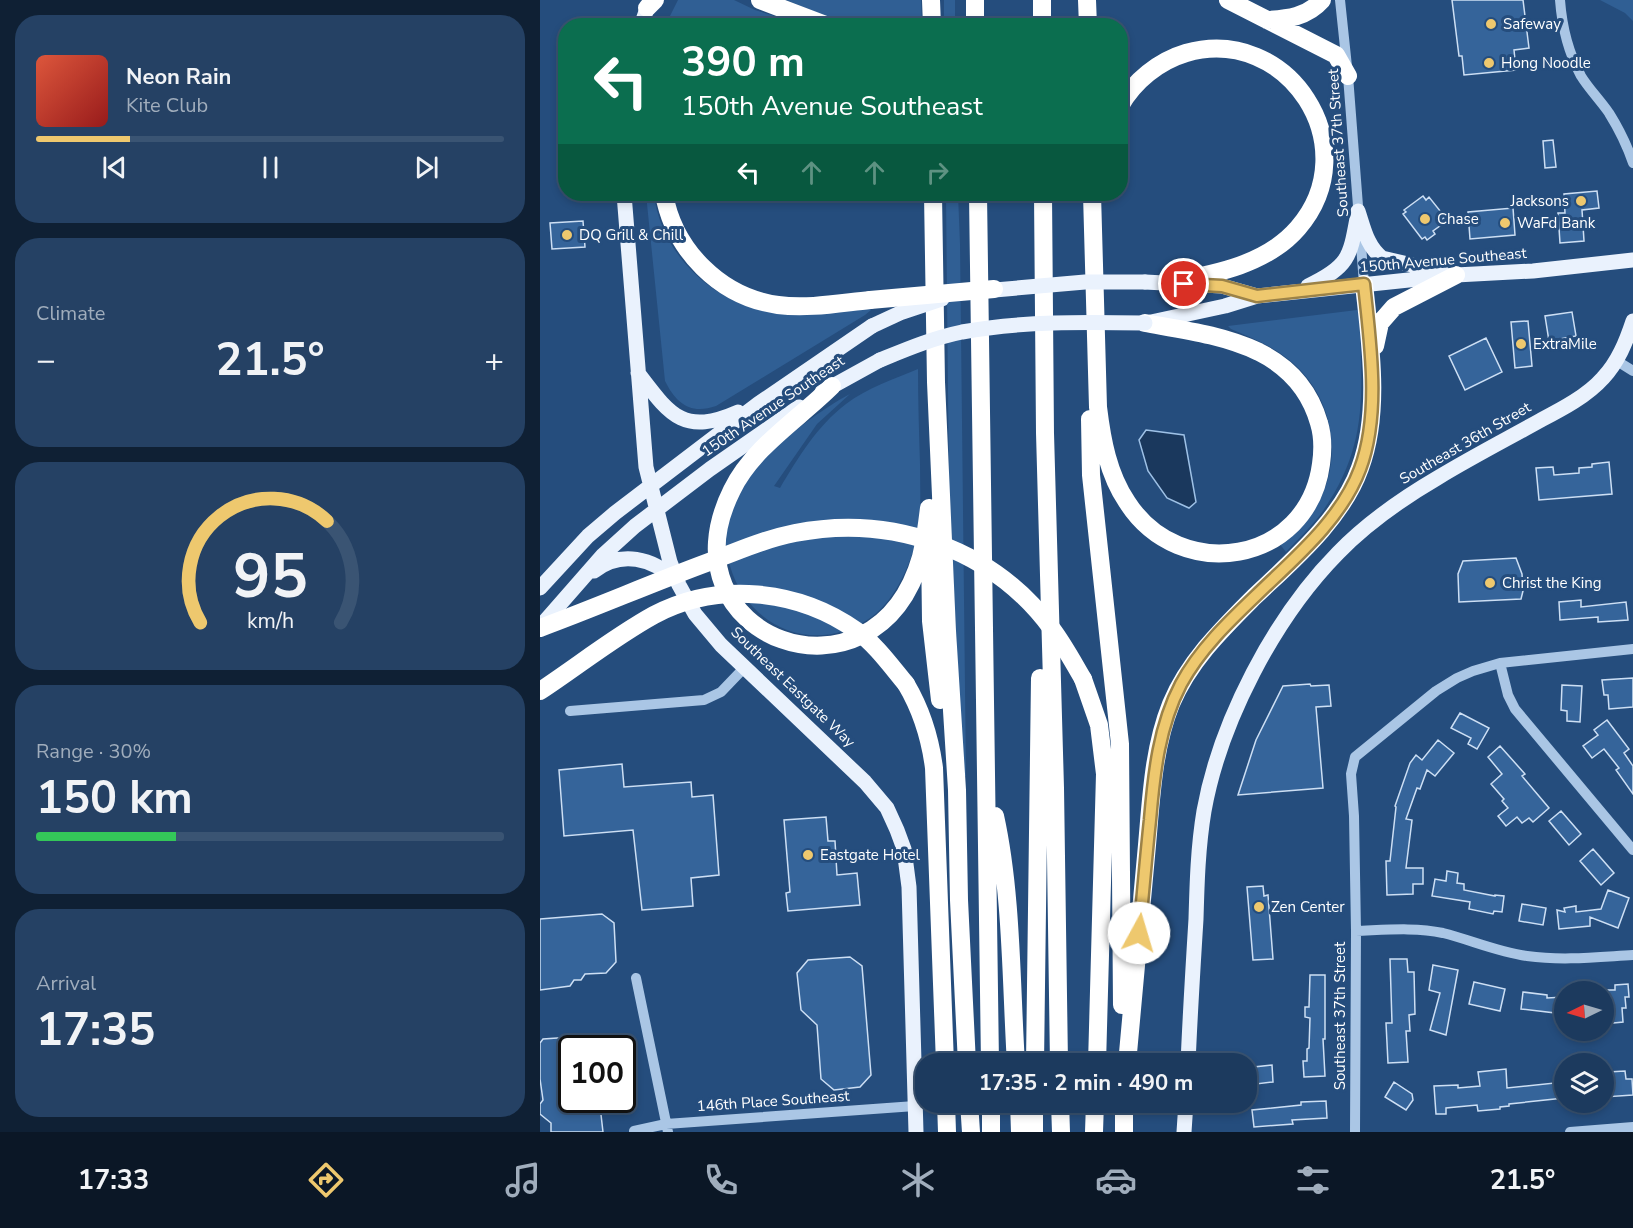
<!DOCTYPE html>
<meta charset="utf-8">
<style>
:root{--surface:#1c3a5e;--page:#254164;--text:#f1f3f6;--muted:#a0adbc;--line:#3a5473;--accent:#eec86e}
body{margin:0;font-family:"Nunito Sans",sans-serif;background:var(--page);color:var(--text);height:100vh;display:flex;flex-direction:column;font-size:22px;white-space:nowrap}
*{box-sizing:border-box;margin:0}
p{font-size:20px;color:var(--muted)}
.icon{flex:none;width:33px;height:33px;fill:none;stroke:currentColor;stroke-width:2;stroke-linecap:round;stroke-linejoin:round}
.map{position:relative;flex:1;overflow:hidden}
.side{display:flex;flex-direction:column;gap:15px;padding:15px;background:#0f2034;width:540px}
.side>*{flex:none}
.top-card{position:absolute;left:18px;top:18px;width:570px;height:183px;border-radius:24px;box-shadow:0 3px 9px #0003,0 0 0 2px var(--line);background:#0b6e4f;color:#fff;overflow:hidden}
.needle{width:39px;rotate:265deg}
.fabs{position:absolute;left:1014px;top:981px;display:grid;gap:12px}
.fabs a{display:grid;place-items:center;width:60px;height:60px;border-radius:50%;background:var(--surface);box-shadow:0 3px 9px #0003,0 0 0 2px var(--line);font-size:30px}
.speed{position:absolute;left:18px;top:1035px;display:flex;gap:12px;font-size:30px;font-weight:700;text-align:center}
.speed>*{display:grid;place-content:center;width:78px;height:78px;border-radius:50%;background:var(--surface);box-shadow:0 3px 9px #0003,0 0 0 2px var(--line);line-height:1}
.speed .limit{border:3px solid #111;border-radius:9px;background:#fff;color:#111}
.pin{position:absolute;display:grid;place-items:center;width:51px;height:51px;color:#fff;margin:-26px;border:3px solid #fff;border-radius:50%;box-shadow:0 2px 6px #0007}
.me{position:absolute;width:66px;margin:-33px;rotate:6deg;stroke-linejoin:round;filter:drop-shadow(0 0 4px #0008)}
.turn{display:flex;align-items:center;gap:21px;height:126px;padding:0 24px;font-size:27px}
.turn .icon{width:78px;height:78px;stroke-width:2.5}
.turn b{display:block;font-size:42px;line-height:51px}
.lanes{display:flex;align-items:center;height:57px;padding:0 24px;background:#0003;justify-content:center;gap:30px;direction:ltr}
.lanes .off{opacity:.35}
.big{font-size:45px;font-weight:700;line-height:1.1}
.side .tile{flex:1;display:flex;flex-direction:column;justify-content:center;gap:9px;min-width:0;padding:0 21px;border-radius:24px;background:var(--page)}
.side .dial{align-items:center;gap:0}
.dial svg{height:156px;overflow:visible;fill:none;stroke:var(--line);stroke-width:7;stroke-linecap:round;text-anchor:middle}
.dial text{fill:var(--text);stroke:none}
.song{display:flex;align-items:center;gap:18px}
.cover{width:72px;height:72px;border-radius:9px;background:linear-gradient(135deg,hsl(10 70% 55%),hsl(0 70% 35%))}
.played{height:6px;border-radius:3px;background:linear-gradient(90deg,var(--accent) 20%,var(--line) 20%)}
.keys{display:flex;justify-content:space-around;direction:ltr}
.heat{display:flex;justify-content:space-between;align-items:center;font-size:33px;direction:ltr}
.charge{height:9px;border-radius:4px;background:linear-gradient(90deg,#34c759 30%,var(--line) 0)}
.trip{position:absolute;left:375px;top:1053px;width:342px;height:60px;border-radius:24px;background:var(--surface);box-shadow:0 3px 9px #0003,0 0 0 2px var(--line);font-weight:700;line-height:60px;text-align:center}
.tab-bar{display:flex;height:96px;justify-content:space-around;align-items:center;background:#0b1726;color:var(--muted)}
.tab-bar .icon{width:42px;height:42px}
.tab-bar .on{color:var(--accent)}
.tab-bar b{font-size:27px;color:var(--text)}
main{display:flex;flex:1;min-height:0}
.map>svg:first-child{display:block}
.green{fill:#305f94}
.water{fill:#1a385d;stroke:#9ec1e6;stroke-width:1.5}
.building{fill:#35649a;stroke:#cddff4;stroke-width:1.5}
.lines{fill:none;stroke-linecap:round;stroke-linejoin:round}
.minor{stroke:#aac6e5;stroke-width:10}
.major{stroke:#eaf2fd;stroke-width:15}
.highway{stroke:#fff;stroke-width:18}
.major-bridge{stroke:#eaf2fd;stroke-width:15}
.highway-bridge{stroke:#fff;stroke-width:18}
.route-casing{stroke:#9b8248;stroke-width:15}
.route{stroke:#eec86e;stroke-width:10}
.poi-dot{fill:#eec86e;stroke:#254d7d;stroke-width:2}
.labels{text-anchor:middle;stroke-width:6;stroke-linejoin:round;paint-order:stroke}
.poi-label{font-size:15px;fill:#fff;stroke:#254d7d;text-anchor:start}
.street-label{font-size:15px;fill:#fff;stroke:#254d7d}
</style>
<main>
<section class="side">
<div class="tile">
<div class="song"><i class="cover"></i><div><b>Neon Rain</b><p>Kite Club</p></div></div>
<div class="played"></div>
<div class="keys"><svg class="icon" aria-label="previous" viewBox="0 0 24 24"><path d="M18 5L8 12l10 7zM5 5v14"/></svg><svg class="icon" aria-label="pause" viewBox="0 0 24 24"><path d="M8 5v14M16 5v14"/></svg><svg class="icon" aria-label="next" viewBox="0 0 24 24"><path d="M6 5l10 7-10 7zM19 5v14"/></svg></div>
</div>
<div class="tile"><p>Climate</p>
<div class="heat"><a>−</a><b class="big">21.5°</b><a>+</a></div>
</div>
<div class="tile dial"><svg viewBox="0 0 100 80">
<path d="M14 69A42 42 0 1 1 86 69"/>
<path d="M14 69A42 42 0 0 1 79 17" stroke="#eec86e"/>
<text x="50" y="56" font-size="32" font-weight="700">95</text>
<text x="50" y="72" font-size="11">km/h</text>
</svg></div>
<div class="tile"><p>Range · 30%</p><b class="big">150 km</b><div class="charge"></div></div>
<div class="tile"><p>Arrival</p><b class="big">17:35</b></div>
</section>
<div class="map">
<svg width="1093" height="1132" viewBox="0 0 1093 1132">
<rect width="100%" height="100%" fill="#254d7d"/>
<path class="green" d="M138 0H194L215 10 264 25 125 26Z
M246 0H381L382 25H308Z
M404 0H415V25H404Z
M1060 0H1093V21L1085 13Z
M106 194H114C121 259 182 311 247 314 274 316 303 310 330 308L331 310 325 315 176 406C150 415 136 403 125 381Z
M406 194H418L420 244 426 776 423 775 409 490Z
M817 310 819 312C822 391 830 446 780 515 770 528 757 540 746 552L739 543C748 536 760 528 768 519 806 470 798 398 748 359 731 345 711 338 691 329L688 326Z
M378 369C378 401 379 432 380 464 380 490 382 516 376 541 369 569 352 605 327 620 272 655 208 627 190 566 186 552 182 536 186 521 187 516 191 510 194 505 202 490 209 476 220 463 240 440 283 408 310 394L277 424 234 486 240 488C258 458 277 426 306 404 327 388 354 379 378 369Z"/>
<path class="water" d="M606 430 644 435 656 502 649 508 627 498 608 471 599 440Z"/>
<path class="building" d="M912 0H983L989 48 974 50 976 70 924 75 922 56H919Z
M1013 140 1016 167 1005 168 1003 141Z
M1057 191 1059 208 1042 210 1044 241 1020 243 1018 213H1025L1024 194Z
M883 196 886 200 889 197 905 217 901 220 904 223 893 231 895 234 887 240 885 237 882 239 863 214 866 212 864 210Z
M973 208 975 235 930 239 928 212Z
M43 221 45 247 12 249 10 223Z
M1032 312 1036 336 1009 341 1005 316Z
M988 321 992 366 975 368 971 322Z
M946 338 962 372 925 390 909 356Z
M1069 462 1072 494 999 500 996 468 1013 467 1014 475 1039 473V468L1052 467V464Z
M976 558 982 574 983 591 981 599 919 602 918 574 923 561Z
M1041 600V607L1086 602 1088 620 1058 622V617L1020 620 1019 602Z
M1093 678V707L1069 709 1068 695H1064L1062 680Z
M770 684 771 686 789 685 791 706 776 707 783 788 698 795 716 740 743 686Z
M1022 685 1042 686 1040 722 1027 721V711L1021 710Z
M920 713 949 728 937 749 928 744 931 738 911 728Z
M1067 720 1089 749 1084 753 1093 766V794L1076 770 1079 768 1064 749 1052 758 1043 746 1058 735 1054 730Z
M898 740 914 753 895 776 887 770 880 789 877 788 866 819 872 820 866 868H883V884H873V894L847 895 846 861H850L856 807 855 806 870 763 876 755 882 760Z
M960 746 985 774 982 776 1009 808 993 822 989 818 982 823 977 817 966 826 958 816 968 808 962 801 964 799 951 784 962 774 948 757Z
M82 764 84 787 151 782 152 797 173 795 179 875 151 878 153 906 102 910 93 830 24 836 19 770Z
M1021 811 1041 834 1029 845 1009 821Z
M286 817 288 841H295L297 875 317 873 320 905 248 911 246 893 250 892 244 820Z
M1053 849 1074 873 1061 885 1040 861Z
M907 871 918 873 917 883 924 884V890L955 896V895L964 896 962 912 954 911 953 914 929 909 930 902 892 896 895 879 906 881Z
M723 886 724 896 728 895 733 959 713 960 707 887Z
M1068 890 1089 898 1078 928 1050 917V926L1019 929 1017 910 1025 912 1024 908 1036 906V912L1061 909Z
M982 904 1006 908 1003 925 979 921Z
M62 914 74 923 76 962 66 973 45 974 41 980H34L30 986 0 990V919Z
M310 957 322 966 331 1075 320 1087 294 1090 281 1079 277 1025 261 1010 257 973 268 960Z
M850 959H867L868 972H874L875 1014 869 1015 870 1031H866L868 1062 848 1063 846 1023H852Z
M893 965 918 970 906 1035 890 1030 900 993 889 990Z
M770 975H785V1039H783L785 1076 764 1077 763 1061H767V1049L769 1048 770 1018 765 1017V1007H769Z
M934 982 965 989 960 1011 929 1004Z
M1088 984 1089 997H1085L1086 1008H1082L1083 1022 1064 1024V995L1067 994V990H1075V985Z
M983 992 1007 995V998L1024 997V1018H1015V1013L981 1009Z
M32 1037 46 1048H32V1100H54L60 1106 63 1132H11V1123L0 1114V1104L3 1100 0 1079V1043L3 1039Z
M732 1065 733 1082 716 1084 714 1067Z
M966 1069 967 1088 1024 1082V1098L969 1104V1106L960 1107V1109L938 1111 937 1105 906 1108V1114H896L894 1086 918 1085V1088L940 1086 938 1072Z
M1085 1071 1086 1079H1092L1093 1095 1064 1097V1077L1068 1076V1072Z
M854 1082 872 1094 873 1100 866 1110 845 1097Z
M786 1101 787 1118 752 1120 753 1124 714 1127 712 1110 761 1105V1102Z
M683 1102H694L695 1112 684 1113Z"/>
<g class="lines">
<path class="minor" d="M800 0 808 76 824 284
M1020 0C1022 27 1028 52 1041 76 1049 89 1060 100 1069 113 1079 129 1087 145 1093 163
M1077 361 1093 371
M960 663 968 695 975 709 1093 850
M30 711 164 700 181 692 204 668
M816 931C845 930 875 927 903 933 931 940 958 952 987 956 1023 961 1058 957 1093 955
M96 978 128 1132
M94 1131 126 1124 375 1106
M815 1132 816 931 814 816 811 774 815 757 896 691 917 678 933 671 960 663 1093 649
M1030 1132 1093 1127"/>
<path class="major" d="M101 26 110 0
M84 194 106 467 130 562 139 585 155 614 181 645 325 782 347 808 357 830 364 849 369 887 376 1132
M818 211C824 229 827 246 842 258L902 272
M605 282 682 286 717 296
M768 286C810 266 810 257 818 213
M611 322 685 306 717 296 916 275 993 271 1093 260
M98 373C130 415 143 436 198 412
M282 392 340 360
M54 571C81 550 113 558 135 580
M0 588 48 536 75 513 218 404 332 326
M0 627 63 555 95 526 170 469 259 407
M648 1064C650 1015 653 967 656 919 657 883 658 847 664 811 680 722 734 618 798 553 827 523 863 498 899 477 932 457 967 439 1001 420 1022 409 1047 396 1063 378 1078 362 1086 342 1093 321
M644 1132 646 1102"/>
<path class="highway" d="M220 0 288 26
M391 0 392 26
M435 0V26
M502 0V26
M547 0 548 26
M688 0 796 55 808 76
M107 8 115 0
M727 20C748 19 767 17 782 0
M580 106C594 81 619 61 646 53 748 24 828 147 758 228 727 264 676 274 631 282
M124 194C134 250 180 297 238 305 268 309 300 303 330 300
M393 194 396 382 407 631 417 790 419 900 427 1064
M438 194 450 1064
M503 194 505 433 515 788 519 1064
M552 194 558 407C562 440 568 474 587 502 640 585 768 564 781 464 783 450 783 436 779 423 770 391 749 367 719 352 683 335 644 330 605 323
M835 346 840 323 854 307 916 275
M292 386C259 419 213 447 192 490 118 638 335 718 381 557 385 541 387 525 389 508
M550 419 551 475 580 744 582 1005
M390 545 391 621 400 700
M543 679 559 725 565 774 557 1064
M366 684C382 711 390 737 394 768L405 1064
M455 816C472 893 471 984 476 1064
M495 1064 500 678
M587 1064C593 994 600 925 606 856 611 805 612 751 631 704 649 661 682 629 714 597 752 561 802 519 820 468 841 412 830 342 824 284
M406 1102 407 1132
M429 1102 431 1132
M451 1102V1132
M479 1102 480 1132
M494 1102V1132
M520 1102 521 1132
M554 1132 555 1102
M584 1132V1102"/>
<path class="major-bridge" d="M443 291 545 282H605
M332 326 360 313 402 299
M340 360C367 349 393 338 422 332 482 321 544 322 605 323"/>
<path class="highway-bridge" d="M330 300 454 289
M0 628C57 607 112 583 169 562 197 551 225 539 255 533 351 514 453 548 512 629 524 645 533 662 543 679
M0 691C38 666 74 637 114 615 178 581 258 589 317 631 336 645 351 666 366 684"/>
</g>
<g class="lines">
<defs>
<path id="route" d="M599 933C603 895 606 857 610 820 614 773 619 726 641 684 662 645 696 615 727 585 762 552 803 515 820 469 841 413 830 342 824 284L717 296 682 286 644 284"/>
</defs>
<use href="#route" class="route-casing"/>
<use href="#route" class="route"/>
</g>
<g class="poi-dot">
<circle cx="951" cy="24" r="6"/>
<circle cx="949" cy="63" r="6"/>
<circle cx="1041" cy="201" r="6"/>
<circle cx="885" cy="219" r="6"/>
<circle cx="965" cy="223" r="6"/>
<circle cx="27" cy="235" r="6"/>
<circle cx="981" cy="344" r="6"/>
<circle cx="950" cy="583" r="6"/>
<circle cx="268" cy="855" r="6"/>
<circle cx="719" cy="907" r="6"/>
</g>
<g class="labels">
<g class="poi-label">
<text x="963" y="29">Safeway</text>
<text x="961" y="68">Hong Noodle</text>
<text x="1029" y="206" text-anchor="end">Jacksons</text>
<text x="897" y="224">Chase</text>
<text x="977" y="228">WaFd Bank</text>
<text x="39" y="240">DQ Grill &amp; Chill</text>
<text x="993" y="349">ExtraMile</text>
<text x="962" y="588">Christ the King</text>
<text x="280" y="860">Eastgate Hotel</text>
<text x="731" y="912">Zen Center</text>
</g>
<g class="street-label">
<text transform="translate(798 143) rotate(-94)" y="5">Southeast 37th Street</text>
<text transform="translate(903 260) rotate(-5)" y="5">150th Avenue Southeast</text>
<text transform="translate(233 406) rotate(-34)" y="5">150th Avenue Southeast</text>
<text transform="translate(925 443) rotate(-30)" y="5">Southeast 36th Street</text>
<text transform="translate(253 687) rotate(44)" y="5">Southeast Eastgate Way</text>
<text transform="translate(800 1016) rotate(-90)" y="5">Southeast 37th Street</text>
<text transform="translate(233 1101) rotate(-4)" y="5">146th Place Southeast</text>
</g>
</g>
</svg>
<div class="fabs">
<a><svg class="needle" viewBox="-14 -14 28 28"><path d="M0-13l5 13h-10z" fill="#e53935"/><path d="M0 13l5-13h-10z" fill="#a0adbc"/></svg></a>
<a><svg class="icon" aria-label="layers" viewBox="0 0 24 24"><path d="M12 4l9 5-9 5-9-5zM3 14l9 5 9-5"/></svg></a>
</div>
<div class="speed"><div class="limit">100</div></div>
<div class="pin" style="left:644px;top:284px;background:#d93025"><svg class="icon" aria-label="arrive" viewBox="0 0 24 24"><path d="M6 21V4h12l-3 4 3 4H6"/></svg></div>
<svg class="me" style="left:599px;top:933px" viewBox="-20 -20 40 40"><circle r="19" fill="#fff"/><path d="M0-13L10 11 0 6-10 11z" fill="#eec86e"/></svg>
<div class="trip">17:35 · 2 min · 490 m</div>
<div class="top-card">
<div class="turn"><svg class="icon" aria-label="left" viewBox="0 0 24 24"><path d="M17 20v-9H6M10 6l-5 5 5 5"/></svg><div><b>390 m</b>150th Avenue Southeast</div></div>
<div class="lanes"><svg class="icon" aria-label="left" viewBox="0 0 24 24"><path d="M17 20v-9H6M10 6l-5 5 5 5"/></svg><svg class="icon off" aria-label="ahead" viewBox="0 0 24 24"><path d="M12 20V5M6 11l6-6 6 6"/></svg><svg class="icon off" aria-label="ahead" viewBox="0 0 24 24"><path d="M12 20V5M6 11l6-6 6 6"/></svg><svg class="icon off" aria-label="right" viewBox="0 0 24 24"><path d="M7 20v-9h11M14 6l5 5-5 5"/></svg></div>
</div>
</div>
</main>
<nav class="tab-bar">
<b>17:33</b>
<svg class="icon on" aria-label="directions" viewBox="0 0 24 24"><path d="M12 3l9 9-9 9-9-9zM9 14v-3h6M13 9l2 2-2 2"/></svg>
<svg class="icon" aria-label="music" viewBox="0 0 24 24"><path d="M9 18V5l10-2v13"/><circle cx="6" cy="18" r="3"/><circle cx="16" cy="16" r="3"/></svg>
<svg class="icon" aria-label="phone" viewBox="0 0 24 24"><path d="M5 4h4l2 5-3 2q2 4 5 5l2-3 5 2v4C11 20 4 13 5 4z"/></svg>
<svg class="icon" aria-label="climate" viewBox="0 0 24 24"><path d="M12 3v18M4 7l16 10M4 17L20 7"/></svg>
<svg class="icon" aria-label="car" viewBox="0 0 24 24"><path d="M5 17H2v-5l4-1 3-4h7l3 4 3 1v5h-3M9 17h6M6 11h13"/><circle cx="7" cy="17" r="2"/><circle cx="17" cy="17" r="2"/></svg>
<svg class="icon" aria-label="filters" viewBox="0 0 24 24"><path d="M4 7h16M4 17h16"/><circle cx="9" cy="7" r="2"/><circle cx="15" cy="17" r="2"/></svg>
<b>21.5°</b>
</nav>
